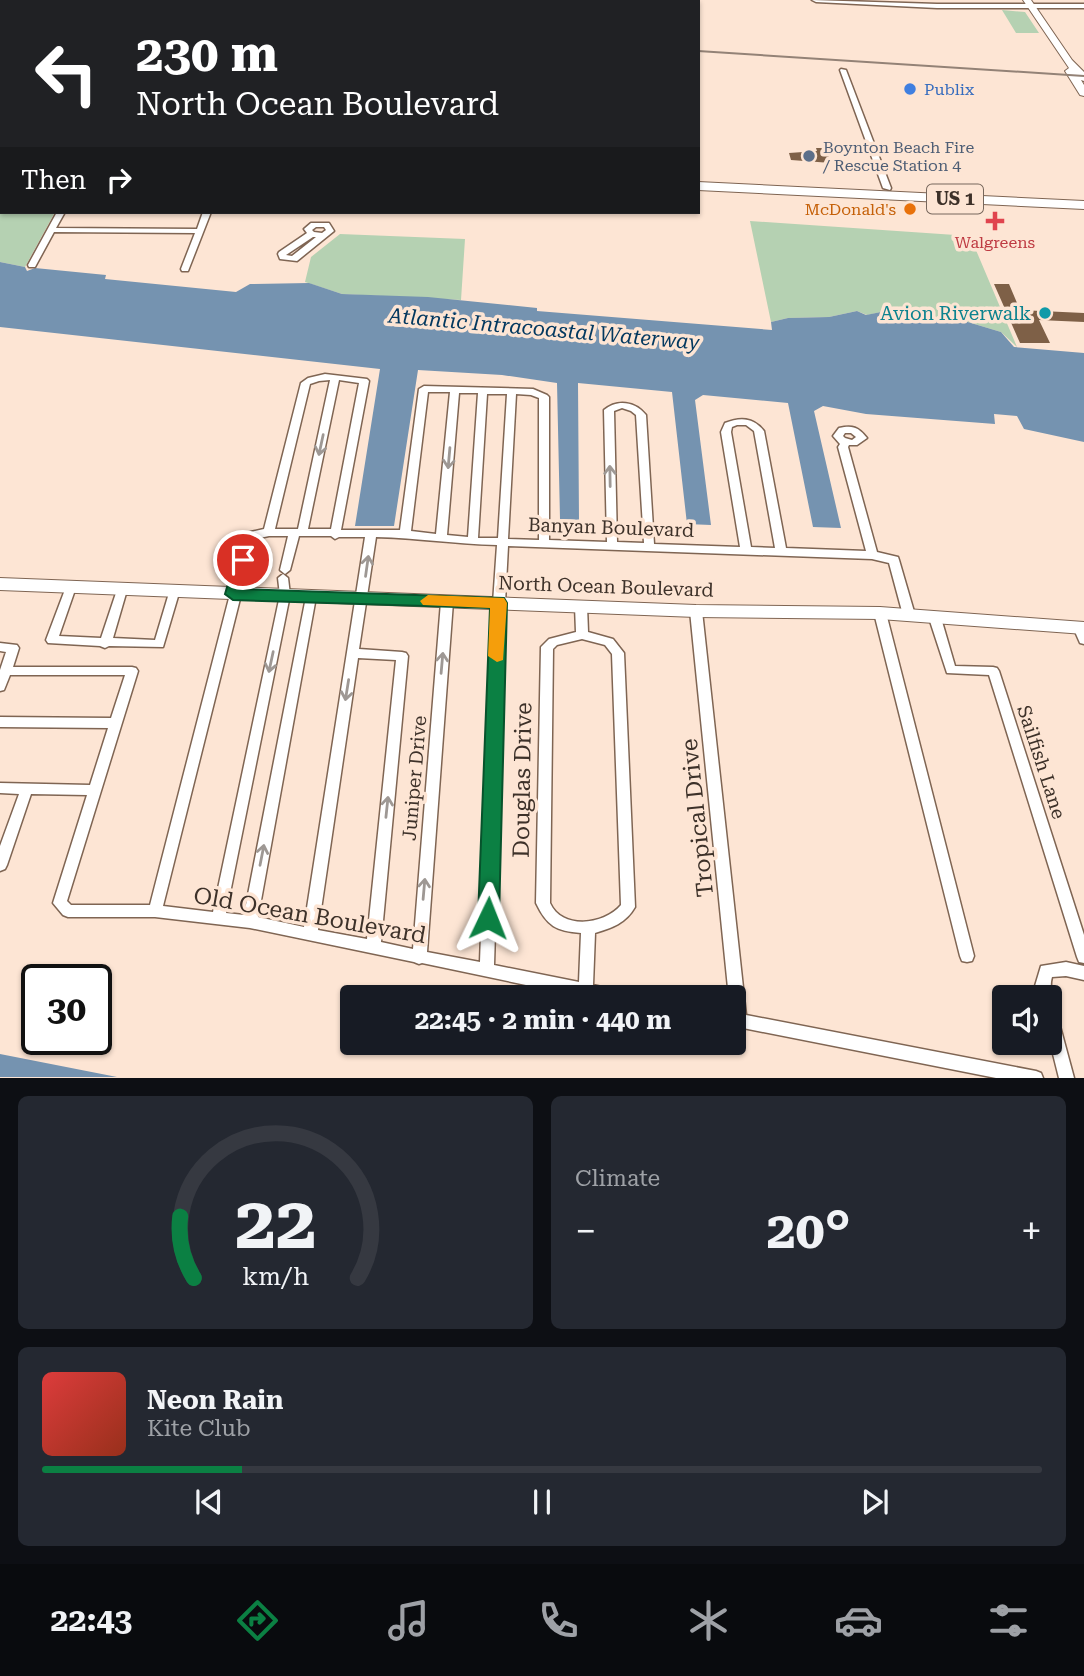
<!DOCTYPE html>
<meta charset="utf-8">
<style>
:root{--surface:#171b24;--page:#242831;--text:#f1f3f6;--muted:#9ea1a6;--line:#363941;--accent:#0b8043}
body{margin:0;font-family:"Roboto Serif",serif;background:var(--page);color:var(--text);height:100vh;display:flex;flex-direction:column;font-size:26px;white-space:nowrap}
*{box-sizing:border-box;margin:0}
p{font-size:23px;color:var(--muted)}
.icon{flex:none;width:38px;height:38px;fill:none;stroke:currentColor;stroke-width:2;stroke-linecap:round;stroke-linejoin:round}
.map{position:relative;height:1078px;overflow:hidden}
.sheet{display:flex;flex-direction:column;gap:18px;padding:18px;background:#0d0f14;flex:1}
.sheet>*{flex:none}
.hud{position:absolute;left:0px;top:0px;width:700px;height:214px;box-shadow:0 2px 5px #0004;background:#202124;color:#fff;overflow:hidden}
.tools{position:absolute;left:992px;top:985px;display:grid;gap:14px}
.tools a{display:grid;place-items:center;width:70px;height:70px;border-radius:7px;background:var(--surface);box-shadow:0 2px 5px #0004;font-size:35px}
.speed{position:absolute;left:21px;top:964px;display:flex;gap:14px;font-size:35px;font-weight:700;text-align:center}
.speed>*{display:grid;place-content:center;width:91px;height:91px;border-radius:50%;background:var(--surface);box-shadow:0 2px 5px #0004;line-height:1}
.speed .limit{border:4px solid #111;border-radius:10px;background:#fff;color:#111}
.pin{position:absolute;display:grid;place-items:center;width:60px;height:60px;color:#fff;margin:-30px;border:4px solid #fff;border-radius:50%;box-shadow:0 2px 7px #0007}
.me{position:absolute;width:77px;margin:-38px;rotate:2deg;stroke-linejoin:round;filter:drop-shadow(0 0 5px #0008)}
.turn{display:flex;align-items:center;gap:24px;height:147px;padding:0 21px;font-size:32px}
.turn .icon{width:91px;height:91px;stroke-width:2.5}
.turn b{display:block;font-size:49px;line-height:60px}
.then{display:flex;align-items:center;height:66px;padding:0 21px;background:#0003;gap:14px;font-size:26px}
.big{font-size:52px;font-weight:700;line-height:1.1}
.sheet .tile{flex:1;display:flex;flex-direction:column;justify-content:center;gap:10px;min-width:0;padding:0 24px;border-radius:10px;background:var(--page)}
.sheet .dial{align-items:center;gap:0}
.dial svg{height:182px;overflow:visible;fill:none;stroke:var(--line);stroke-width:7;stroke-linecap:round;text-anchor:middle}
.dial text{fill:var(--text);stroke:none}
.song{display:flex;align-items:center;gap:21px}
.cover{width:84px;height:84px;border-radius:10px;background:linear-gradient(135deg,hsl(0 70% 55%),hsl(10 70% 35%))}
.played{height:7px;border-radius:4px;background:linear-gradient(90deg,var(--accent) 20%,var(--line) 20%)}
.keys{display:flex;justify-content:space-around;direction:ltr}
.heat{display:flex;justify-content:space-between;align-items:center;font-size:38px;direction:ltr}
.sheet .tiles{flex:1;display:grid;gap:18px;grid-template-columns:1fr 1fr}
.tile:last-child{grid-column:span 2}
.trip{position:absolute;left:340px;top:985px;width:406px;height:70px;border-radius:7px;background:var(--surface);box-shadow:0 2px 5px #0004;font-weight:700;line-height:70px;text-align:center}
.dock{display:flex;height:112px;justify-content:space-around;align-items:center;background:#090b0e;color:var(--muted)}
.dock .icon{width:49px;height:49px}
.dock .selected{color:var(--accent)}
.dock b{font-size:32px;color:var(--text)}
.map>svg:first-child{display:block}
.green{fill:#b5d1b2}
.water{fill:#7593b0}
.building{fill:#7e6047}
.lines{fill:none;stroke-linecap:round;stroke-linejoin:round}
.minor-casing{stroke:#7f6553;stroke-width:3}
.tertiary-casing{stroke:#7f6553;stroke-width:3}
.secondary-casing{stroke:#7f6553;stroke-width:2}
.primary-casing{stroke:#7f6553;stroke-width:2}
.minor{fill:#fff;fill-rule:evenodd}
.tertiary{fill:#fff;fill-rule:evenodd}
.secondary{fill:#fff;fill-rule:evenodd}
.primary{fill:#fff;fill-rule:evenodd}
.rail{stroke:#938276;stroke-width:2}
.oneway{stroke:#9e9894}
.route{fill:#0b8043;stroke:#07532c;stroke-width:2}
.slow{fill:#f59e0b}
.shop-dot{fill:#3f7fe0;stroke:#fde5d4;stroke-width:2.5}
.service-dot{fill:#5c6f8a;stroke:#fde5d4;stroke-width:2.5}
.food-dot{fill:#e8710a;stroke:#fde5d4;stroke-width:2.5}
.health-dot{fill:#e0444e;stroke:#fde5d4;stroke-width:2.5}
.culture-dot{fill:#0f9aa8;stroke:#fde5d4;stroke-width:2.5}
.labels{text-anchor:middle;stroke-width:7;stroke-linejoin:round;paint-order:stroke}
.far-shop-label{font-size:16px;fill:#366cbe;stroke:#fde5d4;text-anchor:start}
.far-service-label{font-size:16px;fill:#4e5e75;stroke:#fde5d4;text-anchor:start}
.far-food-label{font-size:16px;fill:#c56008;stroke:#fde5d4;text-anchor:end}
.far-health-label{font-size:16px;fill:#be3a42;stroke:#fde5d4}
.shield{fill:#fde5d4;stroke:#77675c;stroke-width:2}
.shield-label{font-size:18px;font-weight:bold;fill:#3d3129}
.culture-label{font-size:19px;fill:#0d838f;stroke:#fde5d4;text-anchor:end}
.street-label{font-size:19px;fill:#3d3129;stroke:#fde5d4}
.water-label{font-size:21px;font-style:italic;fill:#03385f;stroke:#fde5d4}
.near-street-label{font-size:23px;fill:#3d3129;stroke:#fde5d4}
</style>
<div class="map">
<svg width="1084" height="1078" viewBox="0 0 1084 1078">
<rect width="100%" height="100%" fill="#fde5d4"/>
<path class="green" d="M1002 10 1025 12 1039 33H1016Z
M0 157 2 212H55L25 267 0 262Z
M750 221 970 236 1017 347 1001 332 961 320 957 322 948 319 896 315 886 311 867 315 857 311 829 317 788 318 771 322Z
M340 234 465 239 461 300 342 294 305 282 311 257Z"/>
<path class="water" d="M0 262 25 267 27 271 35 268 106 275 105 279 236 292 250 284 309 283 342 294 428 297 537 308V311L772 330 771 322 788 318 829 317 857 311 866 315 886 311 896 315 957 322 961 320 1001 332 1014 347 1084 353V442L1024 429 1017 416 994 414 995 424 866 414 823 406 814 411 841 528 813 527 788 403 703 395 695 400 711 525 687 524 672 392 578 383 579 520 560 519 557 383 502 375 418 370 394 526H355L380 369 0 327Z
M0 1054 117 1077H0Z"/>
<path class="building" d="M816 148H826L831 163 791 160 789 153 817 151Z
M994 284H1009L1020 310 1084 313V322L1039 320 1050 343H1020Z"/>
<g class="lines">
<defs>
<path id="minor" d="M125 0H131L130 2H124Z
M208 0H214L213 2H207Z
M290 0H296V2H290Z
M459 0H465V2H459Z
M547 0H553V2H547Z
M574 0H588L592 2H577Z
M613 0H619L618 2H612Z
M650 0H663L667 2H653Z
M0 10 2 11V15L0 14Z
M2 22V26L0 27V23Z
M0 59 2 60V64L0 63Z
M841 69 846 70 891 188 890 190 883 188 840 70Z
M0 98H2V102H0Z
M57 212H65L56 228 197 229 203 212H211L188 271H182L181 269 195 233 54 232 35 267H29L28 265Z
M311 223H329L334 231 297 261 280 259 278 254 279 252 307 233 304 229ZM316 227H324L326 230 322 233 314 232 312 230ZM313 237H316L292 256 286 255Z
M325 374 367 379 369 381 341 530H400L419 389 424 386 533 389 547 395 549 397V540L607 542 604 410C617 399 635 401 646 415L654 544 740 547 721 432 725 423C740 417 753 417 764 431L786 548 866 551 838 447 840 444 833 436 839 428C853 425 858 427 867 438L857 445H849L848 447 877 552 898 557 899 560 915 615 913 618H905L903 615 889 563 872 559 508 546 505 603 494 965 579 982 581 933C556 931 547 926 536 903L541 647 549 639 576 632 575 606 577 603H585L587 606 588 632 613 639 624 653 635 907C626 923 612 928 595 933L593 985 628 993 630 998H588L422 963 419 964 414 962 250 928 155 917H68L63 915 53 903 87 795 31 794 7 865 5 869 0 871V846L19 794 0 793V783L90 785 108 728 0 727V717L111 718 125 675H10L4 690 0 691V670L6 652 0 651V643L17 645 19 648 13 667H132L136 668 138 671 67 901 71 905H150L245 536 246 533 264 529 301 383 308 378ZM330 380 298 529H275L310 384 319 381ZM339 380 359 383 331 529H308ZM428 392H450L436 534 411 531ZM459 393H478L468 537 447 535ZM487 394H507L498 538H478ZM516 394 531 395 539 398V540L508 539ZM622 408 631 411 636 415 644 543 617 542 614 411ZM737 425H746L754 431 775 548 751 547 731 432 732 427ZM845 433H851L856 437 852 440 845 438 843 436ZM269 536H288L280 570 285 574 290 570 299 536H331L335 539 339 537H365L304 927 258 917 316 597 315 594H307L306 597 244 915 226 913 290 595 288 578 283 574 278 578 280 595 213 912 163 906 255 539ZM376 537C417 538 456 544 497 545L493 603 480 962 427 952 453 602 451 599H443L441 602 413 949 381 942 408 656 406 653 402 652 359 649ZM582 639 605 645 612 654 621 905C604 925 562 930 550 903L553 649 557 645ZM358 658 396 660 367 939 318 930Z
M71 583 76 587 59 636 101 638 117 590 122 586 127 590 113 638 155 640 169 593 170 590H178L179 593 163 647 109 646 105 648 100 646 48 643 46 640 66 587Z
M696 607 700 608 702 611 746 1015 1036 1071 1041 1073 1043 1078H996L733 1026V998H729L690 611 692 608Z
M880 609 884 610 886 613 974 956 972 961 967 962 962 961 960 956 874 613 876 610Z
M935 614 939 615 941 618 955 666 993 667 997 668 999 671 1084 935V963L1079 962 1077 957 989 675 947 673 929 618 931 615Z
M1079 623 1084 626V644L1080 643 1073 627 1075 624Z
M1066 962 1084 966V980L1066 976 1052 977C1049 987 1053 995 1050 1003V998H1038L1035 986 1041 966Z
M1050 1008 1055 1010 1057 1015 1074 1078H1059L1050 1042Z"/>
<path id="tertiary" d="M372 0H380V2H372Z
M812 0 937 4H1084V8H937L816 2Z"/>
<path id="secondary" d="M1023 0H1031L1072 60 1084 72V81L1081 80 1084 85V96L1080 95 1065 71 1069 68Z
M0 578 696 605 880 607 1084 622V634L880 619 696 617 0 590Z"/>
<path id="primary" d="M0 147H2V155H0Z
M698 182 1084 201V209L698 190Z"/>
</defs>
<use href="#minor" class="minor-casing"/>
<use href="#tertiary" class="tertiary-casing"/>
<use href="#secondary" class="secondary-casing"/>
<use href="#primary" class="primary-casing"/>
<use href="#minor" class="minor"/>
<use href="#tertiary" class="tertiary"/>
<use href="#secondary" class="secondary"/>
<use href="#primary" class="primary"/>
<path class="rail" d="M698 51 1084 76"/>
</g>
<defs><path id="oneway-shaft" d="M-6 0H5M1.5-3L5.5 0L1.5 3" fill="none" stroke-width="1.6" stroke-linecap="round" stroke-linejoin="round" transform="scale(1.75)"/></defs>
<g class="oneway">
<use href="#oneway-shaft" transform="translate(321 445) rotate(102)"/>
<use href="#oneway-shaft" transform="translate(449 458) rotate(95)"/>
<use href="#oneway-shaft" transform="translate(610 476) rotate(-91)"/>
<use href="#oneway-shaft" transform="translate(367 566) rotate(-82)"/>
<use href="#oneway-shaft" transform="translate(271 662) rotate(102)"/>
<use href="#oneway-shaft" transform="translate(442 663) rotate(-85)"/>
<use href="#oneway-shaft" transform="translate(347 690) rotate(99)"/>
<use href="#oneway-shaft" transform="translate(387 807) rotate(-84)"/>
<use href="#oneway-shaft" transform="translate(262 855) rotate(-79)"/>
<use href="#oneway-shaft" transform="translate(424 889) rotate(-85)"/>
</g>
<path class="route" d="M243 554 251 560 243 589 504 598 507 603 499 918 496 925 488 928 481 925 478 918 490 608 233 600 225 594 235 560Z"/>
<path class="slow" d="M428 595 504 598 507 603 503 660 497 662 488 656 490 608 423 605 420 601Z"/>
<circle class="shop-dot" cx="910" cy="89" r="7"/>
<circle class="service-dot" cx="809" cy="156" r="7"/>
<circle class="food-dot" cx="910" cy="209" r="7"/>
<path class="health-dot" d="M991.5 210.5h7v7h7v7h-7v7h-7v-7h-7v-7h7z"/>
<circle class="culture-dot" cx="1045" cy="313" r="7"/>
<g class="labels">
<g class="far-shop-label">
<text x="924" y="95">Publix</text>
</g>
<g class="far-service-label">
<text x="823" y="153">Boynton Beach Fire<tspan x="823" dy="18">/ Rescue Station 4</tspan></text>
</g>
<g class="far-food-label">
<text x="896" y="215">McDonald's</text>
</g>
<g class="far-health-label">
<text x="995" y="248">Walgreens</text>
</g>
<rect class="shield" x="927" y="184.5" width="56" height="29" rx="5"/>
<g class="shield-label">
<text x="955" y="205">US 1</text>
</g>
<g class="culture-label">
<text x="1031" y="320">Avion Riverwalk</text>
</g>
<g class="street-label">
<text transform="translate(611 527) rotate(2)" y="7">Banyan Boulevard</text>
<text transform="translate(606 586) rotate(2)" y="7">North Ocean Boulevard</text>
<text transform="translate(1042 762) rotate(72)" y="7">Sailfish Lane</text>
<text transform="translate(414 778) rotate(-85)" y="7">Juniper Drive</text>
</g>
<g class="water-label">
<text transform="translate(544 329) rotate(5)" y="7">Atlantic Intracoastal Waterway</text>
</g>
<g class="near-street-label">
<text transform="translate(522 780) rotate(-89)" y="8">Douglas Drive</text>
<text transform="translate(697 818) rotate(-96)" y="8">Tropical Drive</text>
<text transform="translate(310 915) rotate(10)" y="8">Old Ocean Boulevard</text>
</g>
</g>
</svg>
<div class="tools">
<a><svg class="icon" aria-label="sound" viewBox="0 0 24 24"><path d="M4 9h4l5-4v14l-5-4H4zM17 9q2 3 0 6"/></svg></a>
</div>
<div class="speed"><div class="limit">30</div></div>
<div class="pin" style="left:243px;top:560px;background:#d93025"><svg class="icon" aria-label="arrive" viewBox="0 0 24 24"><path d="M6 21V4h12l-3 4 3 4H6"/></svg></div>
<svg class="me" style="left:488px;top:918px" viewBox="-20 -20 40 40"><path d="M0-17L14 15 0 8-14 15z" fill="#0b8043" stroke="#fff" stroke-width="4"/></svg>
<div class="trip">22:45 · 2 min · 440 m</div>
<div class="hud">
<div class="turn"><svg class="icon" aria-label="left" viewBox="0 0 24 24"><path d="M17 20v-9H6M10 6l-5 5 5 5"/></svg><div><b>230 m</b>North Ocean Boulevard</div></div>
<div class="then">Then<svg class="icon" aria-label="right" viewBox="0 0 24 24"><path d="M7 20v-9h11M14 6l5 5-5 5"/></svg></div>
</div>
</div>
<section class="sheet">
<div class="tiles">
<div class="tile dial"><svg viewBox="0 0 100 80">
<path d="M14 69A42 42 0 1 1 86 69"/>
<path d="M14 69A42 42 0 0 1 8 42" stroke="#0b8043"/>
<text x="50" y="56" font-size="32" font-weight="700">22</text>
<text x="50" y="72" font-size="11">km/h</text>
</svg></div>
<div class="tile"><p>Climate</p>
<div class="heat"><a>−</a><b class="big">20°</b><a>+</a></div>
</div>
<div class="tile">
<div class="song"><i class="cover"></i><div><b>Neon Rain</b><p>Kite Club</p></div></div>
<div class="played"></div>
<div class="keys"><svg class="icon" aria-label="previous" viewBox="0 0 24 24"><path d="M18 5L8 12l10 7zM5 5v14"/></svg><svg class="icon" aria-label="pause" viewBox="0 0 24 24"><path d="M8 5v14M16 5v14"/></svg><svg class="icon" aria-label="next" viewBox="0 0 24 24"><path d="M6 5l10 7-10 7zM19 5v14"/></svg></div>
</div>
</div>
</section>
<nav class="dock">
<b>22:43</b>
<svg class="icon selected" aria-label="directions" viewBox="0 0 24 24"><path d="M12 3l9 9-9 9-9-9zM9 14v-3h6M13 9l2 2-2 2"/></svg>
<svg class="icon" aria-label="music" viewBox="0 0 24 24"><path d="M9 18V5l10-2v13"/><circle cx="6" cy="18" r="3"/><circle cx="16" cy="16" r="3"/></svg>
<svg class="icon" aria-label="phone" viewBox="0 0 24 24"><path d="M5 4h4l2 5-3 2q2 4 5 5l2-3 5 2v4C11 20 4 13 5 4z"/></svg>
<svg class="icon" aria-label="climate" viewBox="0 0 24 24"><path d="M12 3v18M4 7l16 10M4 17L20 7"/></svg>
<svg class="icon" aria-label="car" viewBox="0 0 24 24"><path d="M5 17H2v-5l4-1 3-4h7l3 4 3 1v5h-3M9 17h6M6 11h13"/><circle cx="7" cy="17" r="2"/><circle cx="17" cy="17" r="2"/></svg>
<svg class="icon" aria-label="filters" viewBox="0 0 24 24"><path d="M4 7h16M4 17h16"/><circle cx="9" cy="7" r="2"/><circle cx="15" cy="17" r="2"/></svg>
</nav>
